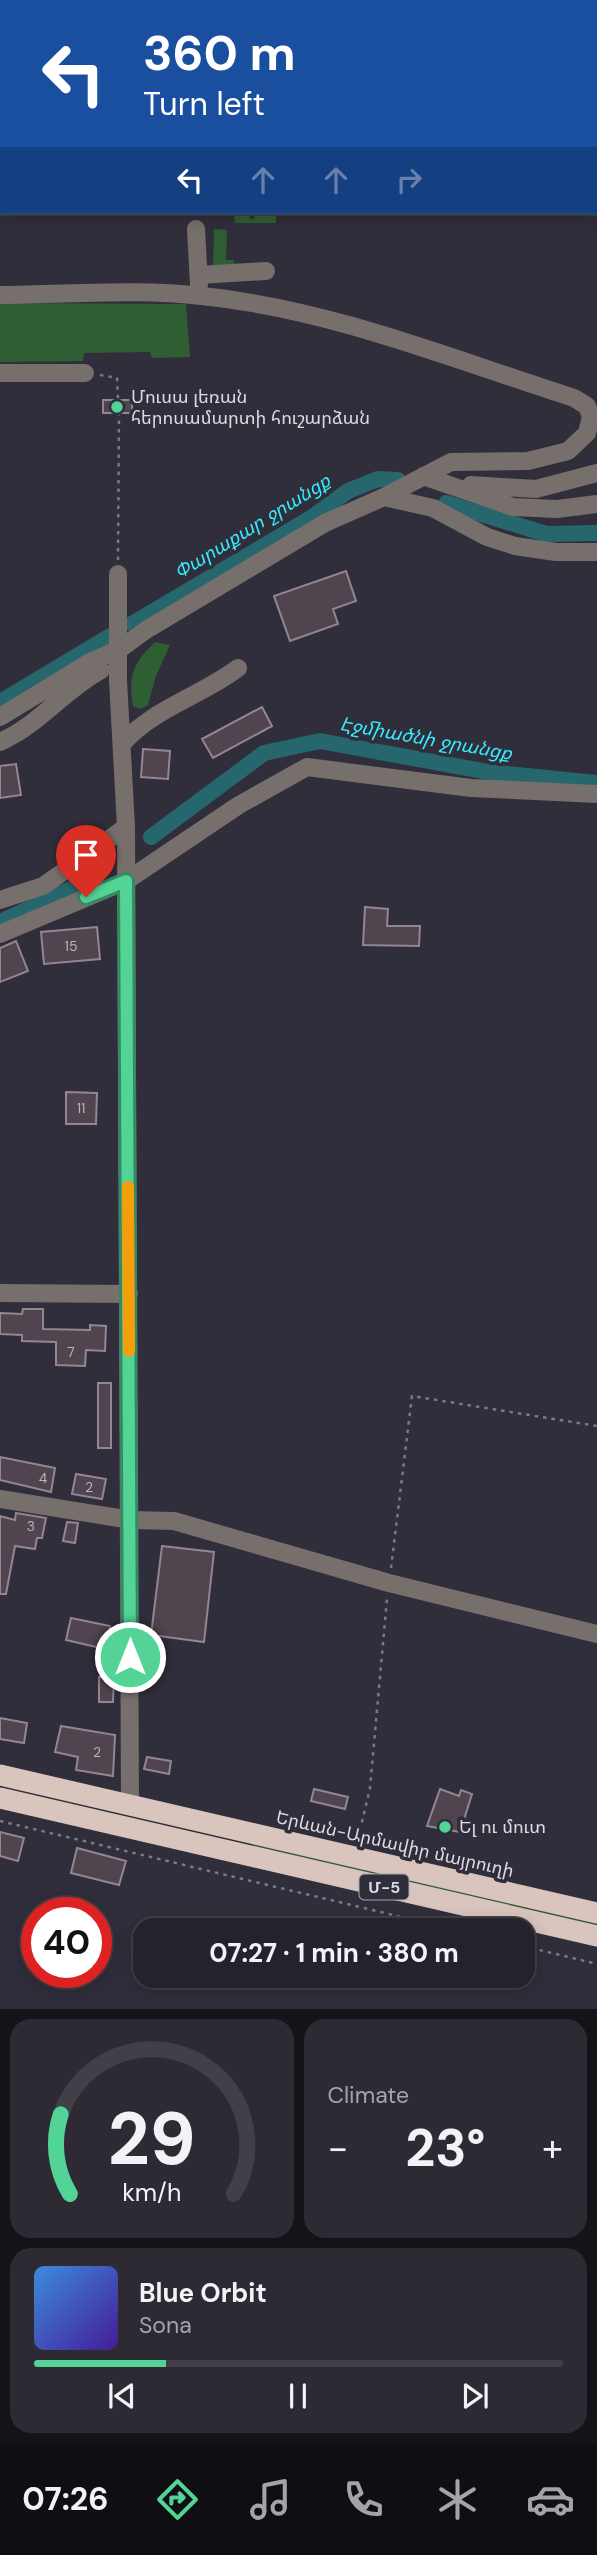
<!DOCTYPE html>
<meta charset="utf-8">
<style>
:root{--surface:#25222c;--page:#2d2a34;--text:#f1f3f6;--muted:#a3a4a9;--line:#423f48;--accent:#53d396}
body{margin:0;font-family:"DM Sans","Noto Sans Armenian",sans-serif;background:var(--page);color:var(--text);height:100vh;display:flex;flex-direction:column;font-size:26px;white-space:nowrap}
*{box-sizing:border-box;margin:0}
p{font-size:23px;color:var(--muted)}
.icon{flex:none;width:38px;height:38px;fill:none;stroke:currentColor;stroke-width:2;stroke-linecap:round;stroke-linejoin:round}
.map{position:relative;height:2009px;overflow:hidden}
.drawer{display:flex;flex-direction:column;gap:10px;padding:10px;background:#141318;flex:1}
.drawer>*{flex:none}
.top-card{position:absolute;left:0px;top:0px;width:598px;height:214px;box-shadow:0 4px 18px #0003,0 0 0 2px var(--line);background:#1a4fa0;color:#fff;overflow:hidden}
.speed{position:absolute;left:21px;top:1897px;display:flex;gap:14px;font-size:35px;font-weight:700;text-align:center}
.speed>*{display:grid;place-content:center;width:91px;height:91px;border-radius:50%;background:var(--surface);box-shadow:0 4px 18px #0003,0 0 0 2px var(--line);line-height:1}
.speed .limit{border:10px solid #d22;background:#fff;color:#111}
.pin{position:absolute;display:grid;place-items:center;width:60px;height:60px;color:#fff;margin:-72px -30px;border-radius:50% 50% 50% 0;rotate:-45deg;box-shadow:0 0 7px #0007}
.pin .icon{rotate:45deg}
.me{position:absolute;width:77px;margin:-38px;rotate:0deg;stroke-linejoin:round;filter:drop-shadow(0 0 5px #0008)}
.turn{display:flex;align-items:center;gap:24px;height:147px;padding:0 28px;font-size:32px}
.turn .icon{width:91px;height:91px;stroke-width:2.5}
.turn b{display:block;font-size:49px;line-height:60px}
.lanes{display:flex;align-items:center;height:66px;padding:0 28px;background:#0003;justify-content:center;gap:35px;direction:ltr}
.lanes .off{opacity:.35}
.big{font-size:52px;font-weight:700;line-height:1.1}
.drawer .card{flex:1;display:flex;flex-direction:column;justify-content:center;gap:10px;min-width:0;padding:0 24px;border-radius:21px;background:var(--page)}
.drawer .dial{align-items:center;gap:0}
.dial svg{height:182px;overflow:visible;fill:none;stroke:var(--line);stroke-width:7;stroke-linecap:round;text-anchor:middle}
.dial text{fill:var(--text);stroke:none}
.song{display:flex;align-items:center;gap:21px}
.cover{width:84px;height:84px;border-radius:10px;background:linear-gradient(135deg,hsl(210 70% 55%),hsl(260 70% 35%))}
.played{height:7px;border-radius:4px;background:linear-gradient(90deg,var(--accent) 25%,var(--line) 25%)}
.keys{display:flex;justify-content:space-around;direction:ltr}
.heat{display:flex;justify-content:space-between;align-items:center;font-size:38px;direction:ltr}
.drawer .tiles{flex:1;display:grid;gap:10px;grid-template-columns:1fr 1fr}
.card:last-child{grid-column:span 2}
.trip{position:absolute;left:133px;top:1918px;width:402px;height:70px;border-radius:21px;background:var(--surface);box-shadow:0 4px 18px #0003,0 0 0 2px var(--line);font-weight:700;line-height:70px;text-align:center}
.tab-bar{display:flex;height:112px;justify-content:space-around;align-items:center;background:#0f0e12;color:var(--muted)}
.tab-bar .icon{width:49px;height:49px}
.tab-bar .on{color:var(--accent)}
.tab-bar b{font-size:32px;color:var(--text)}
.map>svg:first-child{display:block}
.green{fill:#305e33}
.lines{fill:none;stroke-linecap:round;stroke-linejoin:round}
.canal{stroke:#26666d;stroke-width:16}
.building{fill:#50444f;stroke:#938692;stroke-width:2}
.path{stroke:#7b7984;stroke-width:2.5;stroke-dasharray:3.5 5;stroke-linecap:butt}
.minor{stroke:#776f6c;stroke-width:18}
.highway{stroke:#d9c5be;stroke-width:21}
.route-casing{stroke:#368962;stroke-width:18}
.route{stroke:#53d396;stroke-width:12}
.slow{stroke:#f59e0b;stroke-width:12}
.poi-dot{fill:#53d396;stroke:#312e3b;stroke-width:2.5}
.labels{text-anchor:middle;stroke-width:7;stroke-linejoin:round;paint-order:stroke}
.number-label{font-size:14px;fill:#b8b4bd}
.shield{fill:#312e3b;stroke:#a8a6b0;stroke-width:2}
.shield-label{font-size:16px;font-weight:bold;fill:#dbd9e2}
.poi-label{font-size:18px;fill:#dbd9e2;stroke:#312e3b;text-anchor:start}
.street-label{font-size:18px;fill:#dbd9e2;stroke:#312e3b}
.water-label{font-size:19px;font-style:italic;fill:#33ebfc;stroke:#312e3b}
</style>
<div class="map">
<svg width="597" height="2009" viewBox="0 0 597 2009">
<rect width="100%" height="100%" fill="#312e3b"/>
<path class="green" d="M255 214H276V223H235L234 215H250V219H254Z
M214 229 227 230 226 260H234V268H213Z
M0 303 186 304 190 357 152 358 150 352 84 353 83 361 0 362Z
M155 642 170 645 156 676 148 705 141 709 133 706C128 677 133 663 155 642Z
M254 1840 597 1920V1928L252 1848Z"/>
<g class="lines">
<path class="canal" d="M446 503 546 534 597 533
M132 624 311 518 348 491 378 479 398 480
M0 702 110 636
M151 837 264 753 320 741 488 772 597 783
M0 922 88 881"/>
</g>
<path class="building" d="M103 400H132V413H103Z
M346 571 356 601 333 609 338 624 290 641 274 596Z
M262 707 272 726 213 758 202 739Z
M143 749 170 751 168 779 141 777Z
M16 764 21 795 0 798V766Z
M365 907 388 909 387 926H420L419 946 363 945Z
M97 927 100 959 44 964 41 932Z
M16 941 28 971 0 982V948Z
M66 1092 97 1093 96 1124H66Z
M23 1309H43V1329L90 1330V1325L106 1326 105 1351 86 1350 85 1366 56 1365V1342L22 1341V1335L0 1334V1313L22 1314Z
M98 1383H111V1448H98Z
M0 1457 55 1468 51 1492 0 1480Z
M76 1474 106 1479 102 1499 72 1494Z
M16 1513 46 1518 42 1538H37L35 1549 15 1546 6 1594H0V1516L15 1520Z
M67 1522 78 1523 75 1543 63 1541Z
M162 1546 214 1552 204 1642 151 1635Z
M71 1618 110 1626 105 1649 66 1640Z
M99 1677H114L113 1702H99Z
M0 1718 27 1723 24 1743 0 1739Z
M61 1726 115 1735 113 1776 76 1770 78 1757 55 1752Z
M147 1757 171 1761 169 1774 144 1769Z
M314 1789 348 1797 345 1809 311 1801Z
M440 1789 459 1796 461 1790 472 1794 460 1832 427 1826Z
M0 1832 24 1838 18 1861 0 1856Z
M77 1848 126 1861 119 1885 71 1873Z"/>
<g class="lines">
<path class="path" d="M177 2 179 0
M0 33H2
M100 375 117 378 118 400
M118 560 119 413
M391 1568 412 1396 597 1426
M0 1821 456 1930
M358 1839 370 1788 387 1599
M523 1946 597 1964"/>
<path class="minor" d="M196 229 199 285
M199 275 266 271
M0 295C66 295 136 288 202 296 330 309 452 359 574 398L587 406 591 417 587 433 568 451 528 461 451 462 384 497 325 523 146 630 120 649 90 662 0 717
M0 373H85
M423 476 513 507 557 509 597 504
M471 485 536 489 597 473
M384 497 433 508 487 537 515 546 556 552H597
M118 574V680L126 827 130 1806
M0 742C39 725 64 690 101 670
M122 744C152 709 201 696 238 668
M0 900 43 886 126 827
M0 934 126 881 239 805 307 767 471 788 597 794
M0 1293 129 1294
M0 1499 131 1520 174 1521 389 1583 597 1634"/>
<path class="highway" d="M0 1775 597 1913
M0 1798 597 1936"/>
</g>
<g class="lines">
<defs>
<path id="route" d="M86 897 126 881 130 1657"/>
</defs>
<use href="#route" class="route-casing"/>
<use href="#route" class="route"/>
<path class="slow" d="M128 1187 129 1351"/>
</g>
<g class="poi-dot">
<circle cx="117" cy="407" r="7"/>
<circle cx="445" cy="1827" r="7"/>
</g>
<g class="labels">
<g class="number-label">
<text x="71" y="951">15</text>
<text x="81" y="1113">11</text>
<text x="71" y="1357">7</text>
<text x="43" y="1483">4</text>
<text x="89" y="1492">2</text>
<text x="31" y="1531">3</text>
<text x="97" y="1757">2</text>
</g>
<rect class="shield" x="359.5" y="1874.5" width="49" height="25" rx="5"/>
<g class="shield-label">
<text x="384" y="1893">Մ-5</text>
</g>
<g class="poi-label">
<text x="131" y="403">Մուսա լեռան<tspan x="131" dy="21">հերոսամարտի հուշարձան</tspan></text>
<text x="459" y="1833">Ել ու մուտ</text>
</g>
<g class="street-label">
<text transform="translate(395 1844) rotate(13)" y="6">Երևան-Արմավիր մայրուղի</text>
</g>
<g class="water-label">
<text transform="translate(252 526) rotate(-32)" y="7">Փարաքար ջրանցք</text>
<text transform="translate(426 738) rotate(10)" y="7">Էջմիածնի ջրանցք</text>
</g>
</g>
</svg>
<div class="speed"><div class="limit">40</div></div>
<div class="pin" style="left:86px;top:897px;background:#d93025"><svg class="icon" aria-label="arrive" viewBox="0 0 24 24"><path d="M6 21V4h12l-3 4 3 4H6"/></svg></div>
<svg class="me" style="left:130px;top:1657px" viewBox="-20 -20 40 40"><circle r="17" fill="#53d396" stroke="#fff" stroke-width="3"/><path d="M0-11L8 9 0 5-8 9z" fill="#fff"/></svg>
<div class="trip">07:27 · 1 min · 380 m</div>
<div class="top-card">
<div class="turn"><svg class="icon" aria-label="left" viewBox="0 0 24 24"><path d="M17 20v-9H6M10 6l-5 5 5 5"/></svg><div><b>360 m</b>Turn left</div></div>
<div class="lanes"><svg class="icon" aria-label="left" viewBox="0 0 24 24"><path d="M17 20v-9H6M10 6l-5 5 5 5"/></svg><svg class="icon off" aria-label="ahead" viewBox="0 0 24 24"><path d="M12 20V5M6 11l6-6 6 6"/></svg><svg class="icon off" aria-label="ahead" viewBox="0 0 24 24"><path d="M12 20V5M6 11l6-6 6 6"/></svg><svg class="icon off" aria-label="right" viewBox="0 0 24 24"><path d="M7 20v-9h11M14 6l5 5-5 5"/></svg></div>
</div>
</div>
<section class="drawer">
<div class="tiles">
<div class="card dial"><svg viewBox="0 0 100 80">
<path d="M14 69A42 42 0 1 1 86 69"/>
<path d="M14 69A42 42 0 0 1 10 34" stroke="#53d396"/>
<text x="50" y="56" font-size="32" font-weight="700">29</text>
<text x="50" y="72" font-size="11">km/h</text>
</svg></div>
<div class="card"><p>Climate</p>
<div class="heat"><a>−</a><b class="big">23°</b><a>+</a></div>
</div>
<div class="card">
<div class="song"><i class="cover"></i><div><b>Blue Orbit</b><p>Sona</p></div></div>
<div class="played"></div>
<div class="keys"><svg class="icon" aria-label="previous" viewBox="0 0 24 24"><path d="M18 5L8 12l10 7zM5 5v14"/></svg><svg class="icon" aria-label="pause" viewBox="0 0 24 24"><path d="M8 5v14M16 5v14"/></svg><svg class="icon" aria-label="next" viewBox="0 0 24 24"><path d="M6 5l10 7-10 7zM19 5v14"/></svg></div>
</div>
</div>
</section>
<nav class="tab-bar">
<b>07:26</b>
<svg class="icon on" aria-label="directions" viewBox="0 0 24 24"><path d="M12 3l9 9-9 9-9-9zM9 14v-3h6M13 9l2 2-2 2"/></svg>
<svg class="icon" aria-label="music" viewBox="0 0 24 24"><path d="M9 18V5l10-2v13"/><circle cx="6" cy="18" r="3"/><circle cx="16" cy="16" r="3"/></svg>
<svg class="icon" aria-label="phone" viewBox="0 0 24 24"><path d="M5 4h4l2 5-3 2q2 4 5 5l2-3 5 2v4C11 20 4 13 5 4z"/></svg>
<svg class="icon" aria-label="climate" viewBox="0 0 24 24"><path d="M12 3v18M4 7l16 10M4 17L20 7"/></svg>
<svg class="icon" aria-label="car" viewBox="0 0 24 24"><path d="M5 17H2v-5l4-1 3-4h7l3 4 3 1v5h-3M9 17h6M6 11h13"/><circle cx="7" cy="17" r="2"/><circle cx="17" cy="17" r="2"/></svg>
</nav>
